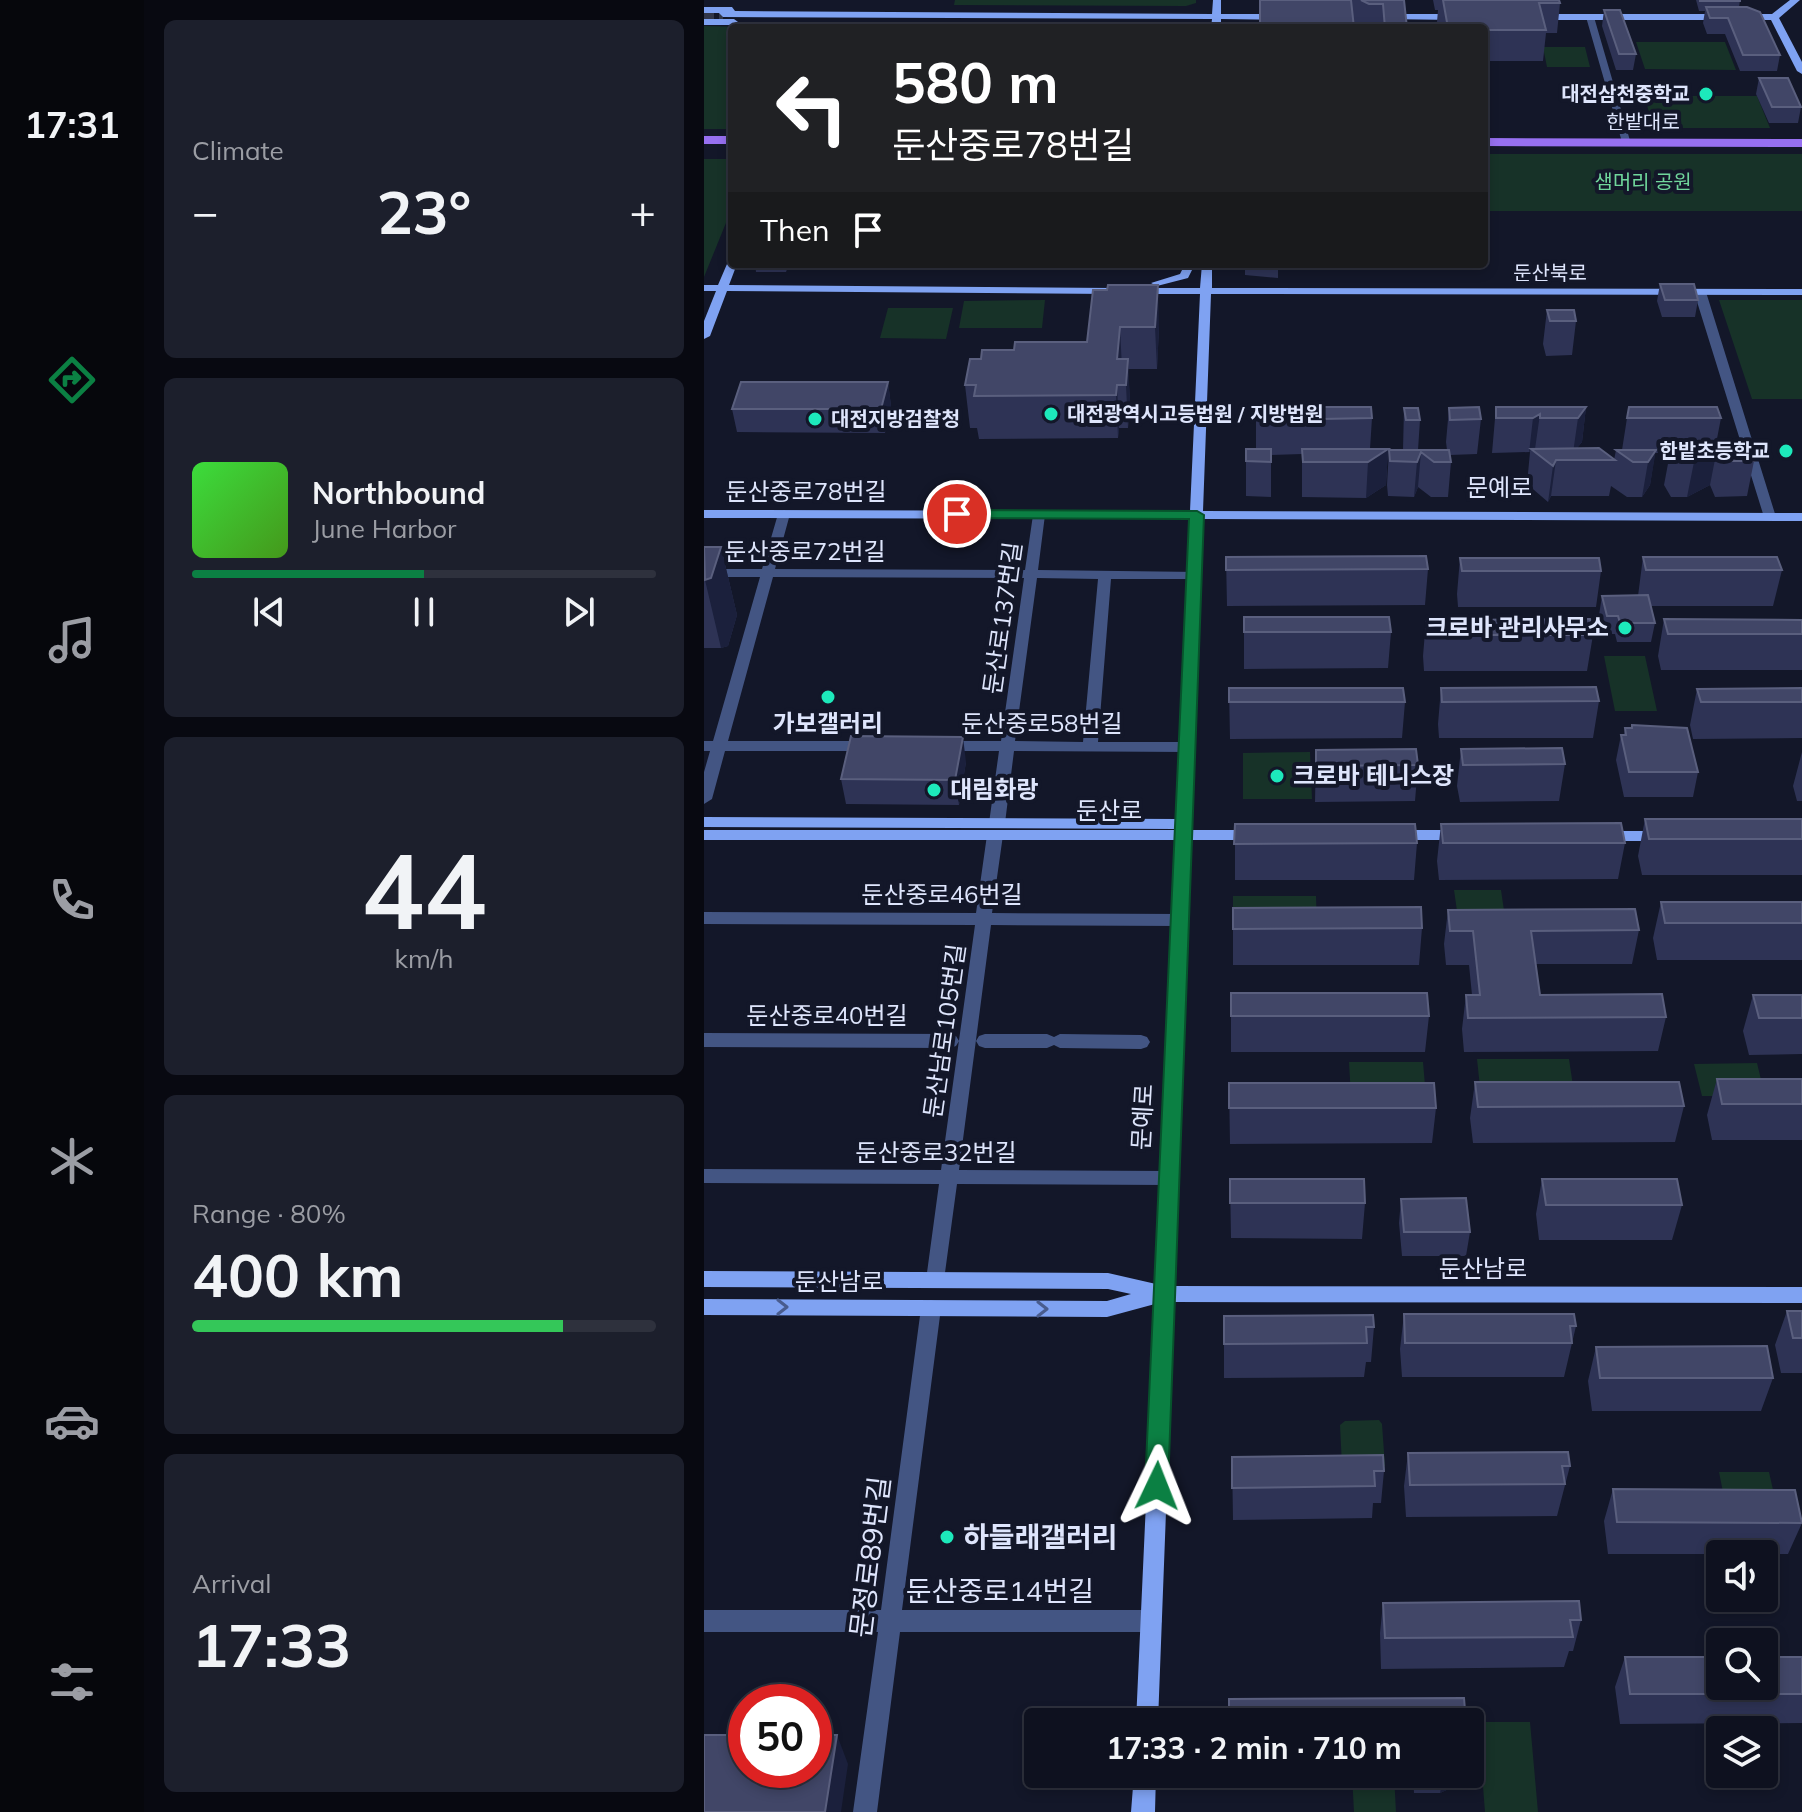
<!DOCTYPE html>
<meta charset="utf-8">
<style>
:root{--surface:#0e111f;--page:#1c1f2c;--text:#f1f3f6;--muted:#9b9da4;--line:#2e313d;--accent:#0b8043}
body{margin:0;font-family:Mulish,"Noto Sans KR",sans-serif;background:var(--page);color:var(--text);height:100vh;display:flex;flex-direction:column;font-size:30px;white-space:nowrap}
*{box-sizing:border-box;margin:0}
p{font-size:26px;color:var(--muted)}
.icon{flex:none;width:44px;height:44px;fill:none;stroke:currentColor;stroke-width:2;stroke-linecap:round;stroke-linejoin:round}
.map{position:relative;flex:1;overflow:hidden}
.drawer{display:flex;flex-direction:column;gap:20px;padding:20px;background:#080911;width:560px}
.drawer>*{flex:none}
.guide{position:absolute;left:24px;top:24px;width:760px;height:244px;border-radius:8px;box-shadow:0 4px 12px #0003,0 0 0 2px var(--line);background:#202124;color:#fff;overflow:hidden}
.fabs{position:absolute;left:1002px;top:1540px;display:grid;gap:16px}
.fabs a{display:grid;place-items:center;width:72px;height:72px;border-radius:8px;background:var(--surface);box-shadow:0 4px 12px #0003,0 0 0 2px var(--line);font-size:40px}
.speed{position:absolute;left:24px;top:1684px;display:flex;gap:16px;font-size:40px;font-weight:700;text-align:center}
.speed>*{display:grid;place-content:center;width:104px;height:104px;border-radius:50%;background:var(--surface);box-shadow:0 4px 12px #0003,0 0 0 2px var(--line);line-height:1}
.speed .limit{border:12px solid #d22;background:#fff;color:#111}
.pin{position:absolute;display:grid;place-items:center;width:68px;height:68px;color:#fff;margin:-34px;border:4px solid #fff;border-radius:50%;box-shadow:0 2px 8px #0007}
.me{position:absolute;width:88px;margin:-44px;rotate:2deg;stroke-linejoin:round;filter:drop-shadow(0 0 6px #0008)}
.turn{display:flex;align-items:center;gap:28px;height:168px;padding:0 32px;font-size:36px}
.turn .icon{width:104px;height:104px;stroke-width:2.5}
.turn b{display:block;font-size:56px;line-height:68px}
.then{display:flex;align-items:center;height:76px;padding:0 32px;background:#0003;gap:16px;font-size:30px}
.big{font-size:60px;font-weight:700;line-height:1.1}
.drawer .tile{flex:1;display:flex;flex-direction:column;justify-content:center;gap:12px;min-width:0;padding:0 28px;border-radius:12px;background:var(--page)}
.drawer .dial{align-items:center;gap:0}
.dial b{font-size:104px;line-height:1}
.song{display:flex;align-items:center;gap:24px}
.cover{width:96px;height:96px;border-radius:12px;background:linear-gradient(135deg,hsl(120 70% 55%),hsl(100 70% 35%))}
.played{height:8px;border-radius:4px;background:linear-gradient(90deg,var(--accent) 50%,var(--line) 50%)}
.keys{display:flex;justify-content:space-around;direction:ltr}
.heat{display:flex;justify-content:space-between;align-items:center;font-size:44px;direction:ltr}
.charge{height:12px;border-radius:6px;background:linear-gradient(90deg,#34c759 80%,var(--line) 0)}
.trip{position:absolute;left:320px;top:1708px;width:460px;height:80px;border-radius:8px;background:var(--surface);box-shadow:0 4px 12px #0003,0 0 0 2px var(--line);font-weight:700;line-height:80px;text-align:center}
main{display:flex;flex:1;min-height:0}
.tabs{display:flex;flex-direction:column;width:144px;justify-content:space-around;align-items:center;background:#06070c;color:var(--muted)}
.tabs .icon{width:56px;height:56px}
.tabs .selected{color:var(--accent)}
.tabs b{font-size:36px;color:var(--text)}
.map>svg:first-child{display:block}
.green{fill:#173228}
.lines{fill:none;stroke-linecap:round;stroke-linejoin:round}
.secondary-tunnel{stroke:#313649;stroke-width:10;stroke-dasharray:10 5;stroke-linecap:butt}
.street{fill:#435583;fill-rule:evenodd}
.secondary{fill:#7fa2f2;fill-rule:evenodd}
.primary{fill:#9770f1;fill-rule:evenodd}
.wall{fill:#2e3355}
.shaded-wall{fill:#1b203c}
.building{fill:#414667;stroke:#5a5f7e;stroke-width:2}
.oneway{stroke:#495c8e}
.route{fill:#0b8043;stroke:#07532c;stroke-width:2}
.poi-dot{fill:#1de9bb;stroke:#131729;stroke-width:3}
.labels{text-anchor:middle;stroke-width:8;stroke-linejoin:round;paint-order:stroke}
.far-poi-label{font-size:20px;font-weight:bold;fill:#dee5fc;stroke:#131729;text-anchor:end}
.far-street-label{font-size:20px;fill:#dee5fc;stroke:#131729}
.far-park-label{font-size:20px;fill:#70d69b;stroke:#131729}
.street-label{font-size:24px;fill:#dee5fc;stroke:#131729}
.poi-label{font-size:24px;font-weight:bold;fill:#dee5fc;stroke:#131729;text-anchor:start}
.near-poi-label{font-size:28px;font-weight:bold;fill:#dee5fc;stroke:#131729;text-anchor:start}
.near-street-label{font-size:28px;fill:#dee5fc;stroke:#131729}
</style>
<main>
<nav class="tabs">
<b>17:31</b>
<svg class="icon selected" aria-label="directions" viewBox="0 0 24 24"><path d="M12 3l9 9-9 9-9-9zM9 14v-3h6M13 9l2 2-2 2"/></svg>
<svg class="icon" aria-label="music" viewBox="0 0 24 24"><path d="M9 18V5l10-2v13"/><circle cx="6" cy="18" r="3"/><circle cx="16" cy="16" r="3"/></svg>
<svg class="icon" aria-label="phone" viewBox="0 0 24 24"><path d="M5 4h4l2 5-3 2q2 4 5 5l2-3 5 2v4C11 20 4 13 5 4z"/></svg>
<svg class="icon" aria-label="climate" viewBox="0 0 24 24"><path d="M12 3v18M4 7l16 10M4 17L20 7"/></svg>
<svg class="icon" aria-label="car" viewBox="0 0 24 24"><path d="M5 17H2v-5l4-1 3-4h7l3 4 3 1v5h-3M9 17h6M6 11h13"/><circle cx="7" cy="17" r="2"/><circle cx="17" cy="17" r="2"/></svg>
<svg class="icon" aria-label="filters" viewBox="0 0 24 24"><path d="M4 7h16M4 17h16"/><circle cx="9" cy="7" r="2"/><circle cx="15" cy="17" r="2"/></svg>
</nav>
<section class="drawer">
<div class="tile"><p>Climate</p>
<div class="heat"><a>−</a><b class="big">23°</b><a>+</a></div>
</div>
<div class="tile">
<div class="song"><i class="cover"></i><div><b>Northbound</b><p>June Harbor</p></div></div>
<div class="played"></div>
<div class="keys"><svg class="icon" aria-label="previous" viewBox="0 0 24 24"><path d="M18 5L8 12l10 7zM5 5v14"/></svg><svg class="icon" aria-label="pause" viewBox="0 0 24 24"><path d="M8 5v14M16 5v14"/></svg><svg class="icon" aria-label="next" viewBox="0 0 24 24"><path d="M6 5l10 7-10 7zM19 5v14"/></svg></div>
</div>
<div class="tile dial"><b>44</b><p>km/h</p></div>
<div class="tile"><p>Range · 80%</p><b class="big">400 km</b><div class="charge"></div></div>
<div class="tile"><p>Arrival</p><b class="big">17:33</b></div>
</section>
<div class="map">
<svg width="1098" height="1812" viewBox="0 0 1098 1812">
<rect width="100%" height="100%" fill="#131729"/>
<path class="green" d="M251 0H492V3L482 6 250 5Z
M0 26 92 28H28V129H0Z
M932 42H1021L1032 70 941 69Z
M839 47H881L886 67H843Z
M940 96H1053L1066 128H950Z
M780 154H1098V211H780Z
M0 159H28V208L0 277Z
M341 300 338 328H255L260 301Z
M1015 300H1098V399H1048Z
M184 308H249L242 339 176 338Z
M900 656H941L953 711H911Z
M606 752 608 799H539V753Z
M750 890H797L802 924 755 925Z
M529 896H612L613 928H529Z
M773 1059H865L872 1106H778Z
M645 1062H719L722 1097H647Z
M1053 1063 1061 1096H998L990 1064Z
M675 1420 678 1424 681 1466H638L636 1425 641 1421Z
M1015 1472H1065L1074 1512H1023Z
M774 1722H826L834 1812H781Z
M648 1774H690L692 1812H650Z"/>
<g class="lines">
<path class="secondary-tunnel" d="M0 14H19"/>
<path class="street" d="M886 14 890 17 927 144 918 142 882 17Z
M996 289 1002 292 1072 517 1071 520 1066 521 1060 517 990 292Z
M80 510 86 514 71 569 321 570 329 515 335 511 341 515 334 570 495 572V578L490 579H407L394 742H483L490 747 483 752 310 751 301 823 293 828 288 827 285 823 295 751H238L231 746 238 741H297L320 578 69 577 24 741H166L173 746 166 751H21L8 799 0 804V772L6 751H0V741H9L56 577H0V569H58L74 514ZM333 578 394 579 379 742 311 741Z
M291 830 299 835 288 913 476 914 484 920 476 926 287 925 255 1170 464 1171 470 1173 473 1178 470 1183 464 1185 253 1184 240 1280 238 1286 231 1288 224 1286 222 1280 235 1184 0 1183V1169L237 1170 271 925 0 924V912L272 913 283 835Z
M0 1033 246 1034 252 1036 255 1041 252 1046 246 1048 0 1047Z
M281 1034H343L350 1037 356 1034 437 1035 443 1037 446 1042 443 1047 437 1049 356 1048 350 1045 343 1048H281L275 1046 272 1041 275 1036Z
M227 1300 234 1302 237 1308 198 1610H447L455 1614 458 1621 455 1628 447 1632H196L173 1812H149L174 1632H0V1610H177L217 1308 220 1302Z"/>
<path class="secondary" d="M509 0H517V14H577L581 17 577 20 517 19V28H507L508 19 19 17 15 13H0V7H28L31 11 508 14Z
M1086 0H1096L1075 18 1098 62V74L1093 71 1067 20H836L832 17 836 14H1068Z
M680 14H753L757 17 753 20 677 19 676 17Z
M0 19H30L34 22 30 25H0Z
M28 261V264H33L25 285 408 288 414 291 408 294 23 291 6 336 0 339V321L12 291H0V285H14L23 264Z
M481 264H491L484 278 453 286 447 283 476 274Z
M498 264H508V288L1098 289V295L507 294 499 511 1098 513V521L499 519 487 830H550L558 835 550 840H487L470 1286 1098 1287V1303L470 1302 454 1722H432L451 1304 403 1317 0 1315V1299L403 1301 427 1294 404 1289 0 1287V1271L404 1273 452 1284 472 840H0V830H472V829L0 827V817L473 819 486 519 0 518V510L486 511 496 294H432L426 291 432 288H496Z
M690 830H754L762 835 754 840H690L682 835Z
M898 831H958L966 836 958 841H898L890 836Z
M430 1774H452L451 1812H427Z"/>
<path class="primary" d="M0 136H28V144H0Z
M780 138 1098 139V147L780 146Z"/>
</g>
<path class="wall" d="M556 0H700L703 28H657L649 24Z
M729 0H855L856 3 853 33H842L839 61H780V28H736L733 22 734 10H731Z
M992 0H1036L1035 7 1076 55 1073 71H1036L1021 34H1003L999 23 1001 11H995Z
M900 10 932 54 929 70H912L898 26Z
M1055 78 1097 107 1094 123H1065L1052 94Z
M51 264H85L82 272H52Z
M541 264H574V278L541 275Z
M956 284 994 300 991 317H958L953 301Z
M389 290 455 327 453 369H424L426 401 424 428H415L414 438 275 439 273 428H266L261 385 277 359 310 350 383 342Z
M843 310 872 321 868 355 842 356 839 344Z
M184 382 187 406 181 433 33 432 28 409Z
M552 407 668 418 666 449H684L682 485 662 498 598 497V454L567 455V497L542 496V449H552Z
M792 407H882L878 442 873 448 910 460 912 450H918L923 418H1017L1011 449H1013L1006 485 983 497H967L960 485 966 453H951L946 485 938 497H923L907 486 905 496H847L844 502 823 484 826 452 788 453Z
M700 408 716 420 714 450H743L742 442 745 408 777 419 773 454 746 455 747 462 744 497H727L714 487 710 497 684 496 683 485 685 450H699Z
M1013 449 1050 461 1043 496 1011 497 1006 485Z
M0 547H17L33 615 24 646 17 648H0Z
M522 557 724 569 721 605 523 606Z
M939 557 1078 570 1069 606H946L951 623 947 642H913L911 634H900L895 615 898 596H934Z
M756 558 897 571 892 607H754L753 594Z
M540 617 687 632 684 668 540 669Z
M960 619 1098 620V670H957L954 656Z
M722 620 889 635 883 671H720L719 656Z
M525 688 701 702 698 738 526 739Z
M737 688 895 701 889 738H735L734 724Z
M1098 688V738L989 739 986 725 993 689Z
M928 725 994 772 989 797H920L912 760 917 735H920L921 728H927Z
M757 749 861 764 855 801 756 802 753 786Z
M612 750 714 765 711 801 611 802Z
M1098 752V801H1093L1089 786Z
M262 762 255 805 142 804 137 779Z
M941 819H1098V875H938L934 856Z
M531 824 713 843 710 880H531Z
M737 824 921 843 914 879 735 880 733 861Z
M957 902H1098V960H953L949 938Z
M529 908 718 928 715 965H529Z
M744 910 935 930 928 964H832L836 995 962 1017 954 1051 760 1052 758 1029 762 995H768L765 965H742L740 944Z
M527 993 725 1016 721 1052H527Z
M1049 995H1098V1054L1045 1055 1039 1031Z
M1013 1079H1098V1140H1008L1003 1115Z
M771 1082 980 1106 971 1142 769 1143 766 1118Z
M525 1083 732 1108 728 1143 526 1144Z
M526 1179 661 1203 658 1239 527 1238Z
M838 1179 978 1205 968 1240H835L832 1214Z
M697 1199 766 1232 762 1256H698L695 1223Z
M1083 1311H1098V1373H1077L1071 1345Z
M700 1314 872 1326 860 1377H698L696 1349Z
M520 1316 670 1327 667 1362H662L660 1377 520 1378Z
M892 1347 1069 1378 1057 1411H888L884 1381Z
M704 1453 866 1466 853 1516 702 1517 700 1486Z
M528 1457 680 1471 677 1503H669L668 1518 529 1520Z
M909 1489 1098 1521V1523L1084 1554H904L900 1521Z
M679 1603 877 1620 869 1651H865L860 1667 677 1669 676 1633Z
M921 1657H1098V1723L916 1724 911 1687Z
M760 1698 762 1722H525Z
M709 1774H761L760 1782 736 1793H710Z"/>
<path class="shaded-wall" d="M454 285 455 327 453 369 451 327Z
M416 327 418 369 413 359Z
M424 359 426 401 424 428 422 385Z
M184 382 187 406 181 433 177 409Z
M413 385 415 428 414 438 412 395Z
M882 407 878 442 869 453 874 418Z
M836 414 831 449H827L825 453 829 418Z
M684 449 682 485 662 498 664 462Z
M1013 449 1006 485 983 497 990 462Z
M952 450 946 485 938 497 944 462Z
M717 452 714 487 710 497 713 462Z
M852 460 847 496 844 502 849 466Z
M17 547 33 615 24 646 17 648 1 580Z
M259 737 262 762 255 805 251 780Z
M133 1735 144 1764 137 1812H121Z
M740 1774H761L760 1782 736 1793Z"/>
<path class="building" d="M556 0H647L650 28H556Z
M657 0H700L703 28H681L679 4H665Z
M739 0H855L856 3H835L842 30H780V28H744Z
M996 0H1036V1H996Z
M1002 7H1043L1056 12 1076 55H1039L1024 18H1006Z
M900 10H916L932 54H915Z
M1055 78H1084L1097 107H1068Z
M956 284H990L994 300H961Z
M404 285H454L451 327H416L413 359H424L422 385H413L412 395 270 396 272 385H261L266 359H277L278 350H310L311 342H383L389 290H403Z
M843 310H870L872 321H846Z
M37 382H184L177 409H28Z
M552 407H667L668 418 562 420 552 418Z
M775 407 777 419 746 420 745 408Z
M792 407H882L874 418H836V414L829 418H792Z
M925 407H1013L1017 418H923Z
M700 408H714L716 420H702Z
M895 448 911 460H852L849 466 827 449Z
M542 449H567V462L542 461Z
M598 449H684L664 462H599Z
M1013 449H1046L1050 461H1018Z
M1013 449 990 462H974L966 450Z
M685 450H745L747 462H730L717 452 713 462 686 461Z
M912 450H952L944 462H929Z
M0 547H17L7 578 1 580Z
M722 556 724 569 522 570V557Z
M939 557H1073L1078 570H942Z
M756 558H895L897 571H758Z
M944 595 951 623H916L914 616H903L898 596Z
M540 617H685L687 632H540Z
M886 619 889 635H723L722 620Z
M960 619 1098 620V634H964Z
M892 687 895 701 738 702 737 688Z
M525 688H699L701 702H525Z
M1098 688V702H997L993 689Z
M928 725 983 728 994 772H925L917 735H922L921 728H928Z
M147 736 259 737 251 780 137 779Z
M858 748 861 764 759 765 757 749Z
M712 749 714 765 612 766V750Z
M941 819H1098V839H945Z
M917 823 921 843H739L737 824Z
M531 824H711L713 843 530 844Z
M957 902H1098V923H961Z
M717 907 718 928 529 929V908Z
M931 909 935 930 827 931 836 995 958 994 962 1017 764 1018 762 995H776L769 931H746L744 910Z
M527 993H723L725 1016H527Z
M1049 995H1098V1018H1055Z
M1013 1079H1098V1104H1018Z
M771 1082H975L980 1106 774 1107Z
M525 1083H730L732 1108H525Z
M526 1179H660L661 1203H526Z
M838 1179H973L978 1205H842Z
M762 1198 766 1232H700L697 1199Z
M1083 1311H1098V1338H1089Z
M700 1314H870L872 1326H866L868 1343H701Z
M669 1315 670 1327H662L663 1343 520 1344V1316Z
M1063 1346 1069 1378H896L892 1347Z
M864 1452 866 1466H858L861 1484 706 1485 704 1453Z
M679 1455 680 1471H670L671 1486 528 1488V1457Z
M909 1489 1091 1490 1098 1523 913 1522Z
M875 1601 877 1620H866L869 1637 681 1638 679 1603Z
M921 1657H1016V1686H1060V1657H1098V1694H926Z
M760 1698 762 1722H711V1714H684V1722H525V1699Z
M0 1735H42V1770H110V1735H133L121 1812H0Z"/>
<defs><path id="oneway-chevron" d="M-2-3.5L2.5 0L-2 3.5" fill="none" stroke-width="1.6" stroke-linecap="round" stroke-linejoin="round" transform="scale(2)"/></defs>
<g class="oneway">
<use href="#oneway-chevron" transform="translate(78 1307)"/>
<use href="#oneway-chevron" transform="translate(338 1309)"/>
</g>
<path class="route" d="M253 510 493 511 500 515 464 1486 461 1493 453 1497 444 1493 441 1486 485 519 248 518 246 514Z"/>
<g class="poi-dot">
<circle cx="1002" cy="94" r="8"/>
<circle cx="347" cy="414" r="8"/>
<circle cx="111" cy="419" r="8"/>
<circle cx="1082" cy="451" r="8"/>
<circle cx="921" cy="628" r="8"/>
<circle cx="124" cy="697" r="8"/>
<circle cx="573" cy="776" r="8"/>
<circle cx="230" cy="790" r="8"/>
<circle cx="243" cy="1537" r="8"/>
</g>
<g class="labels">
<g class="far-poi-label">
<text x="986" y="101">대전삼천중학교</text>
<text x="363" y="421" text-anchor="start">대전광역시고등법원 / 지방법원</text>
<text x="127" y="426" text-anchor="start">대전지방검찰청</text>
<text x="1066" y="458">한밭초등학교</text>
</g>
<g class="far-street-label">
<text x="939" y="129">한밭대로</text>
<text x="846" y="280">둔산북로</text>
</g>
<g class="far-park-label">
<text x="939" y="189">샘머리 공원</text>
</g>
<g class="street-label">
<text x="795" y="496">문예로</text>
<text x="102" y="500">둔산중로78번길</text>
<text x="101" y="560">둔산중로72번길</text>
<text transform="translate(299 618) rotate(-82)" y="8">둔산로137번길</text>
<text x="338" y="732">둔산중로58번길</text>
<text x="405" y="819">둔산로</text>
<text x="238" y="903">둔산중로46번길</text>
<text x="123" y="1024">둔산중로40번길</text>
<text transform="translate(241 1031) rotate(-82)" y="8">둔산남로105번길</text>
<text transform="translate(439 1117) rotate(-87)" y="8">문예로</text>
<text x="232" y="1161">둔산중로32번길</text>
<text x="779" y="1277">둔산남로</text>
<text x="135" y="1290">둔산남로</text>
</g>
<g class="poi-label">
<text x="905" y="636" text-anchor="end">크로바 관리사무소</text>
<text x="124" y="732" text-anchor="middle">가보갤러리</text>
<text x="589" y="784">크로바 테니스장</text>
<text x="246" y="798">대림화랑</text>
</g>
<g class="near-poi-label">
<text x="259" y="1547">하들래갤러리</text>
</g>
<g class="near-street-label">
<text transform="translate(166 1557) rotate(-83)" y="10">문정로89번길</text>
<text x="296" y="1601">둔산중로14번길</text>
</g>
</g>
</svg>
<div class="fabs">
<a><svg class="icon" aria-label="sound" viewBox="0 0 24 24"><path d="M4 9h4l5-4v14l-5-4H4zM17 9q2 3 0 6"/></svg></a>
<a><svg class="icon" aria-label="search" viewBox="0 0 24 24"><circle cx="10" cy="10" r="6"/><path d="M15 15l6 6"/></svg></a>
<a><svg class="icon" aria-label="layers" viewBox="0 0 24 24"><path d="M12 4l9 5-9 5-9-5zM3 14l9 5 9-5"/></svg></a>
</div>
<div class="speed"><div class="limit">50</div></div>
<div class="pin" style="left:253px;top:514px;background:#d93025"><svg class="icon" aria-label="arrive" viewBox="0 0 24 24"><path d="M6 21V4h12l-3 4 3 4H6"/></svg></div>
<svg class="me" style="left:453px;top:1486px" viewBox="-20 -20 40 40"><path d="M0-17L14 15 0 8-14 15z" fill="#0b8043" stroke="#fff" stroke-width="4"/></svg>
<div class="trip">17:33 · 2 min · 710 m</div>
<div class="guide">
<div class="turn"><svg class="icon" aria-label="left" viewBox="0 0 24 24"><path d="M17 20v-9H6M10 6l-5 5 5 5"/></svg><div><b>580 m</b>둔산중로78번길</div></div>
<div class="then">Then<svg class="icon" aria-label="arrive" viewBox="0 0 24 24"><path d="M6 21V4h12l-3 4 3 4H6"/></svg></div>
</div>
</div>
</main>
